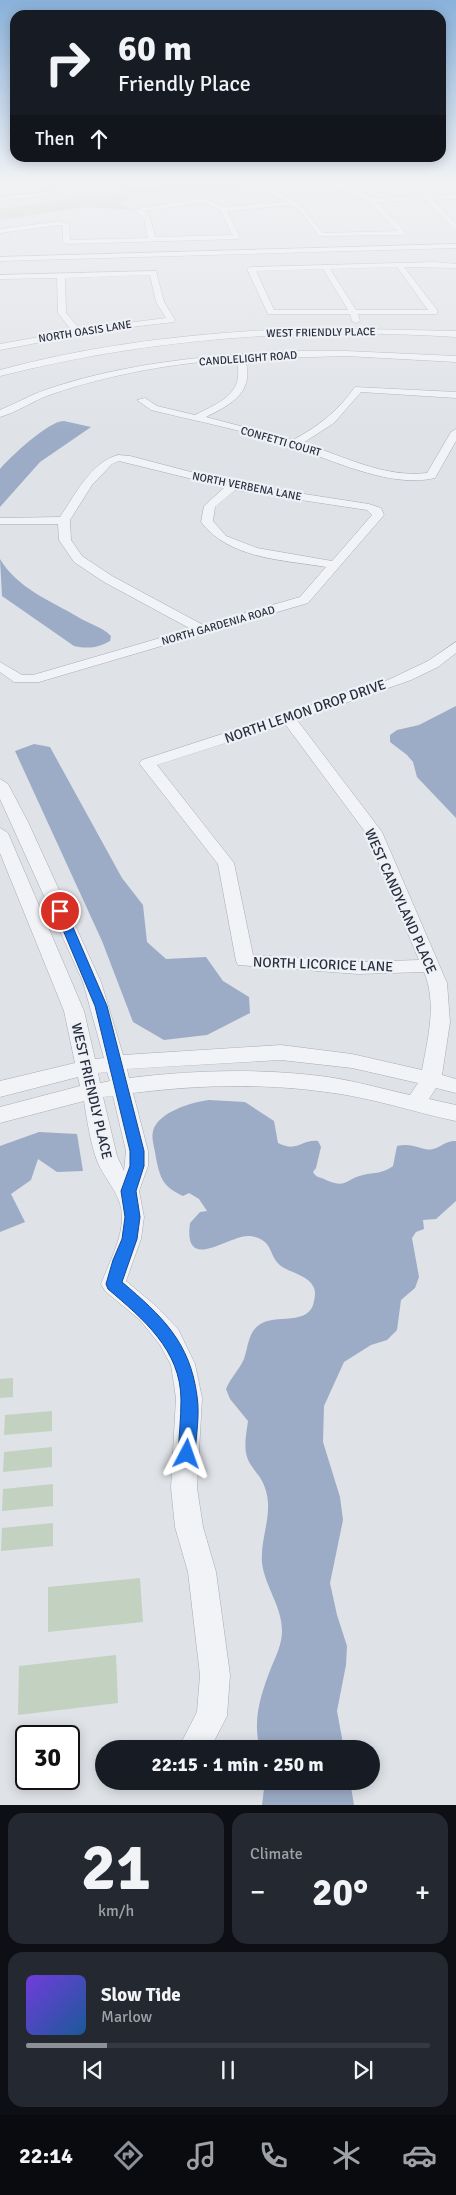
<!DOCTYPE html>
<meta charset="utf-8">
<style>
:root{--surface:#171b24;--page:#242831;--text:#f1f3f6;--muted:#9ea1a6;--line:#363941;--accent:#8c9099}
body{margin:0;font-family:Signika,sans-serif;background:var(--page);color:var(--text);height:100vh;display:flex;flex-direction:column;font-size:19px;white-space:nowrap}
*{box-sizing:border-box;margin:0}
p{font-size:16px;color:var(--muted)}
.icon{flex:none;width:28px;height:28px;fill:none;stroke:currentColor;stroke-width:2;stroke-linecap:round;stroke-linejoin:round}
.map{position:relative;height:1805px;overflow:hidden}
.side{display:flex;flex-direction:column;gap:8px;padding:8px;background:#0d0f14;flex:1}
.side>*{flex:none}
.guide{position:absolute;left:10px;top:10px;width:436px;height:152px;border-radius:15px;box-shadow:0 2px 12px #0003;background:#171b24;color:var(--text);overflow:hidden}
.speed{position:absolute;left:15px;top:1725px;display:flex;gap:10px;font-size:25px;font-weight:700;text-align:center}
.speed>*{display:grid;place-content:center;width:65px;height:65px;border-radius:50%;background:var(--surface);box-shadow:0 2px 12px #0003;line-height:1}
.speed .limit{border:2px solid #111;border-radius:8px;background:#fff;color:#111}
.pin{position:absolute;display:grid;place-items:center;width:42px;height:42px;color:#fff;margin:-21px;border:2px solid #fff;border-radius:50%;box-shadow:0 1px 5px #0007}
.me{position:absolute;width:55px;margin:-28px;rotate:4deg;stroke-linejoin:round;filter:drop-shadow(0 0 4px #0008)}
.turn{display:flex;align-items:center;gap:18px;height:105px;padding:0 25px;font-size:22px}
.turn .icon{width:65px;height:65px;stroke-width:2.5}
.turn b{display:block;font-size:35px;line-height:42px}
.then{display:flex;align-items:center;height:48px;padding:0 25px;background:#0003;gap:10px;font-size:19px}
.big{font-size:38px;font-weight:700;line-height:1.1}
.side .widget{flex:1;display:flex;flex-direction:column;justify-content:center;gap:8px;min-width:0;padding:0 18px;border-radius:15px;background:var(--page)}
.side .dial{align-items:center;gap:0}
.dial b{font-size:65px;line-height:1}
.song{display:flex;align-items:center;gap:15px}
.cover{width:60px;height:60px;border-radius:8px;background:linear-gradient(135deg,hsl(260 70% 55%),hsl(210 70% 35%))}
.played{height:5px;border-radius:2px;background:linear-gradient(90deg,var(--accent) 20%,var(--line) 20%)}
.keys{display:flex;justify-content:space-around;direction:ltr}
.heat{display:flex;justify-content:space-between;align-items:center;font-size:28px;direction:ltr}
.side .tiles{flex:1;display:grid;gap:8px;grid-template-columns:1fr 1fr}
.widget:last-child{grid-column:span 2}
.trip{position:absolute;left:95px;top:1740px;width:285px;height:50px;border-radius:25px;background:var(--surface);box-shadow:0 2px 12px #0003;font-weight:700;line-height:50px;text-align:center}
.menu{display:flex;height:80px;justify-content:space-around;align-items:center;background:#090b0e;color:var(--muted)}
.menu .icon{width:35px;height:35px}
.menu .active{color:var(--accent)}
.menu b{font-size:22px;color:var(--text)}
.map>svg:first-child{display:block}
.green{fill:#c3d1c1}
.water{fill:#9cacc6}
.lines{fill:none;stroke-linecap:round;stroke-linejoin:round}
.minor-casing{stroke:#a8acb4;stroke-width:1}
.minor{fill:#f2f3f6;fill-rule:evenodd}
.route{fill:#1a73e8;stroke:#114b97}
.labels{text-anchor:middle;stroke-width:4.5;stroke-linejoin:round;paint-order:stroke}
.far-street-label{font-size:11px;fill:#292e3e;stroke:#eef1f5}
.street-label{font-size:14px;fill:#292e3e;stroke:#eef1f5}
</style>
<div class="map">
<svg width="456" height="1805" viewBox="0 0 456 1805">
<rect width="100%" height="100%" fill="#dfe2e7"/>
<path class="green" d="M198 181H262L118 202 134 210 86 207 0 220V209L170 184 161 181 181 183Z
M13 1378V1397L0 1398V1379Z
M52 1411V1431L4 1435 5 1415Z
M52 1447V1467L3 1472 4 1452Z
M53 1484V1506L2 1511 3 1489Z
M53 1523V1546L1 1551 2 1528Z
M140 1578 143 1622 48 1632V1587Z
M116 1655 118 1703 18 1715 19 1666Z"/>
<path class="water" d="M64 421 91 427 40 462 0 507V469C10 457 50 420 64 421Z
M0 559C17 588 51 601 78 617 89 624 101 626 111 636L110 641C98 648 88 649 74 646L2 596Z
M456 706V818L417 777 413 762 407 755 390 742V735L397 730 419 725Z
M34 744 50 747 122 878 143 905 147 942 166 959 206 957 223 981 249 997 250 1013 207 1035 164 1040 133 1022 102 941 15 751Z
M209 1100 245 1102 274 1121 278 1143C298 1153 301 1139 318 1141L321 1147 316 1168 313 1172C316 1178 321 1177 326 1180 347 1189 345 1179 363 1175 374 1172 383 1174 393 1166L397 1146C415 1142 422 1152 433 1149 441 1147 447 1140 456 1141V1201L436 1219 423 1220 424 1229 416 1232 412 1238 419 1277 415 1288 401 1300 397 1330 387 1340 371 1345 344 1362 324 1406 323 1442 340 1497 343 1520 330 1583 337 1615 347 1646 346 1665 337 1711 344 1749H260C252 1720 261 1694 271 1668 276 1656 282 1644 282 1631 282 1606 265 1587 262 1563 260 1538 273 1515 266 1491 262 1477 258 1476 251 1465 242 1452 246 1436 248 1421L230 1399 226 1389C231 1377 239 1370 244 1359 248 1348 248 1333 259 1325 275 1313 310 1327 314 1301 315 1296 316 1291 313 1286 307 1275 291 1273 281 1266 267 1255 275 1240 250 1236 229 1234 183 1275 190 1223L200 1212 207 1211 199 1199 189 1193 183 1196C163 1187 160 1178 156 1158 155 1149 151 1140 153 1131 158 1112 192 1102 209 1100Z
M39 1132 77 1134 83 1171 57 1172 38 1159 31 1180 11 1194 25 1222 0 1232V1146Z
M265 1781H350L354 1805H262Z"/>
<g class="lines">
<defs>
<path id="minor" d="M318 180H336L373 198 423 196 408 180H415L430 196 456 195V199L433 200 456 224V230L426 200 377 202 405 232 403 235 319 236 302 213 293 205 227 211 240 237 237 239 67 244 63 242V226L60 225 0 233V229L60 221 69 225 70 240 148 238 144 218 136 211V209L204 198 224 207 287 202 264 191 268 188ZM326 183 368 201 398 231 323 233 297 202 273 191ZM203 202 220 210 233 235 155 237 150 217 144 211Z
M70 189 68 192 0 201V197Z
M456 244V248L0 261V257Z
M435 262 456 264V268L404 267 437 310V314H358L360 321 356 323 352 321 350 314H268L247 269 251 267ZM397 267 428 310H356L330 269ZM323 269 348 310H274L256 271Z
M156 271 164 302 175 320 174 322 105 330 0 350V344L72 331 58 313 57 278 0 279V275ZM150 275 156 302 166 318 80 329 66 313 65 278Z
M319 328 456 331V337C303 327 149 338 0 376V370C103 342 212 331 319 328Z
M285 351H346L456 356V362L346 356 245 359C255 392 232 404 206 417L293 440C319 426 338 411 355 387L456 392V398L361 392 334 423 303 443C343 456 384 478 427 473L451 432 456 429V441L435 478C390 489 330 459 288 445 243 430 196 421 151 410L137 400 145 398 157 406 195 415C221 402 246 393 236 359 174 363 111 374 52 394 34 400 18 412 0 417V410C15 404 30 395 45 390 123 363 204 356 285 351Z
M118 455 130 456 233 483 369 504 381 508 384 515 308 603 39 682H14L0 672V662L22 675H33L191 629 104 582 74 562 59 540 58 524H0V518L60 517C75 495 91 462 118 455ZM119 461 225 487 204 506 201 522C229 559 284 560 326 567L300 597 203 625 112 576 82 556 71 540 70 520 92 485 112 464ZM235 490 367 510 372 515 332 561 257 548 226 536 213 521 215 507Z
M456 642V653L438 667 411 680 297 720 382 832 447 983 450 1022 442 1075 456 1079V1093L436 1088 429 1099 456 1105V1121C413 1112 370 1097 326 1092 262 1083 197 1085 133 1093L148 1151V1166L139 1191 144 1217 141 1239 126 1281 156 1306 178 1329 195 1364 202 1398 197 1488 203 1527 216 1572 230 1675 227 1716 210 1749H178L197 1712 200 1675 188 1572 175 1527 171 1488 176 1398 171 1365 160 1345 140 1320 105 1291 101 1284C109 1263 122 1240 122 1217 122 1193 103 1179 96 1158 90 1140 87 1120 84 1101L0 1123V1107L80 1086 78 1077 0 1097V1081L75 1063 64 1011 0 853V828L8 833 84 1011 95 1059 104 1058 83 982 0 799V779L8 784 28 822 101 982 123 1055 281 1045 352 1054 422 1070C428 1038 437 1003 424 972L358 974 238 965 236 961 218 864 139 763 142 760 388 680 428 661ZM285 724 366 833 419 960 358 962 253 955 234 863 157 765ZM281 1060 352 1068 418 1083 410 1095C383 1089 355 1081 328 1077 262 1068 195 1070 129 1078L127 1069ZM107 1072 110 1081 100 1083 98 1073ZM113 1096 126 1151 124 1171 117 1156 103 1097Z"/>
</defs>
<use href="#minor" class="minor-casing"/>
<use href="#minor" class="minor"/>
</g>
<linearGradient id="sky" x2="0" y2="1"><stop stop-color="#89b1da"/><stop offset="0.42" stop-color="#f1f2f4"/><stop offset="1" stop-color="#f1f2f4" stop-opacity="0"/></linearGradient>
<rect width="456" height="433" fill="url(#sky)"/>
<path class="route" d="M60 907 66 911 107 1006 144 1151V1166L136 1191 140 1217 137 1239 122 1282C162 1316 190 1342 197 1396 200 1415 196 1436 195 1454L193 1460 187 1462 181 1460 178 1454C179 1436 181 1418 181 1400 181 1350 143 1319 108 1289L106 1284 113 1260 122 1239 125 1217 121 1191 130 1166V1151L95 1006 55 911Z"/>
<g class="labels">
<g class="far-street-label">
<text transform="translate(85 331) rotate(-9)" y="4">NORTH OASIS LANE</text>
<text transform="translate(321 332) rotate(-1)" y="4">WEST FRIENDLY PLACE</text>
<text transform="translate(248 358) rotate(-4)" y="4">CANDLELIGHT ROAD</text>
<text transform="translate(281 441) rotate(16)" y="4">CONFETTI COURT</text>
<text transform="translate(247 486) rotate(11)" y="4">NORTH VERBENA LANE</text>
<text transform="translate(218 625) rotate(-16)" y="4">NORTH GARDENIA ROAD</text>
</g>
<g class="street-label">
<text transform="translate(305 711) rotate(-19)" y="5">NORTH LEMON DROP DRIVE</text>
<text transform="translate(401 901) rotate(66)" y="5">WEST CANDYLAND PLACE</text>
<text transform="translate(323 964) rotate(2)" y="5">NORTH LICORICE LANE</text>
<text transform="translate(92 1091) rotate(77)" y="5">WEST FRIENDLY PLACE</text>
</g>
</g>
</svg>
<div class="speed"><div class="limit">30</div></div>
<div class="pin" style="left:60px;top:911px;background:#d93025"><svg class="icon" aria-label="arrive" viewBox="0 0 24 24"><path d="M6 21V4h12l-3 4 3 4H6"/></svg></div>
<svg class="me" style="left:187px;top:1454px" viewBox="-20 -20 40 40"><path d="M0-17L14 15 0 8-14 15z" fill="#1a73e8" stroke="#fff" stroke-width="4"/></svg>
<div class="trip">22:15 · 1 min · 250 m</div>
<div class="guide">
<div class="turn"><svg class="icon" aria-label="right" viewBox="0 0 24 24"><path d="M7 20v-9h11M14 6l5 5-5 5"/></svg><div><b>60 m</b>Friendly Place</div></div>
<div class="then">Then<svg class="icon" aria-label="ahead" viewBox="0 0 24 24"><path d="M12 20V5M6 11l6-6 6 6"/></svg></div>
</div>
</div>
<section class="side">
<div class="tiles">
<div class="widget dial"><b>21</b><p>km/h</p></div>
<div class="widget"><p>Climate</p>
<div class="heat"><a>−</a><b class="big">20°</b><a>+</a></div>
</div>
<div class="widget">
<div class="song"><i class="cover"></i><div><b>Slow Tide</b><p>Marlow</p></div></div>
<div class="played"></div>
<div class="keys"><svg class="icon" aria-label="previous" viewBox="0 0 24 24"><path d="M18 5L8 12l10 7zM5 5v14"/></svg><svg class="icon" aria-label="pause" viewBox="0 0 24 24"><path d="M8 5v14M16 5v14"/></svg><svg class="icon" aria-label="next" viewBox="0 0 24 24"><path d="M6 5l10 7-10 7zM19 5v14"/></svg></div>
</div>
</div>
</section>
<nav class="menu">
<b>22:14</b>
<svg class="icon active" aria-label="directions" viewBox="0 0 24 24"><path d="M12 3l9 9-9 9-9-9zM9 14v-3h6M13 9l2 2-2 2"/></svg>
<svg class="icon" aria-label="music" viewBox="0 0 24 24"><path d="M9 18V5l10-2v13"/><circle cx="6" cy="18" r="3"/><circle cx="16" cy="16" r="3"/></svg>
<svg class="icon" aria-label="phone" viewBox="0 0 24 24"><path d="M5 4h4l2 5-3 2q2 4 5 5l2-3 5 2v4C11 20 4 13 5 4z"/></svg>
<svg class="icon" aria-label="climate" viewBox="0 0 24 24"><path d="M12 3v18M4 7l16 10M4 17L20 7"/></svg>
<svg class="icon" aria-label="car" viewBox="0 0 24 24"><path d="M5 17H2v-5l4-1 3-4h7l3 4 3 1v5h-3M9 17h6M6 11h13"/><circle cx="7" cy="17" r="2"/><circle cx="17" cy="17" r="2"/></svg>
</nav>
